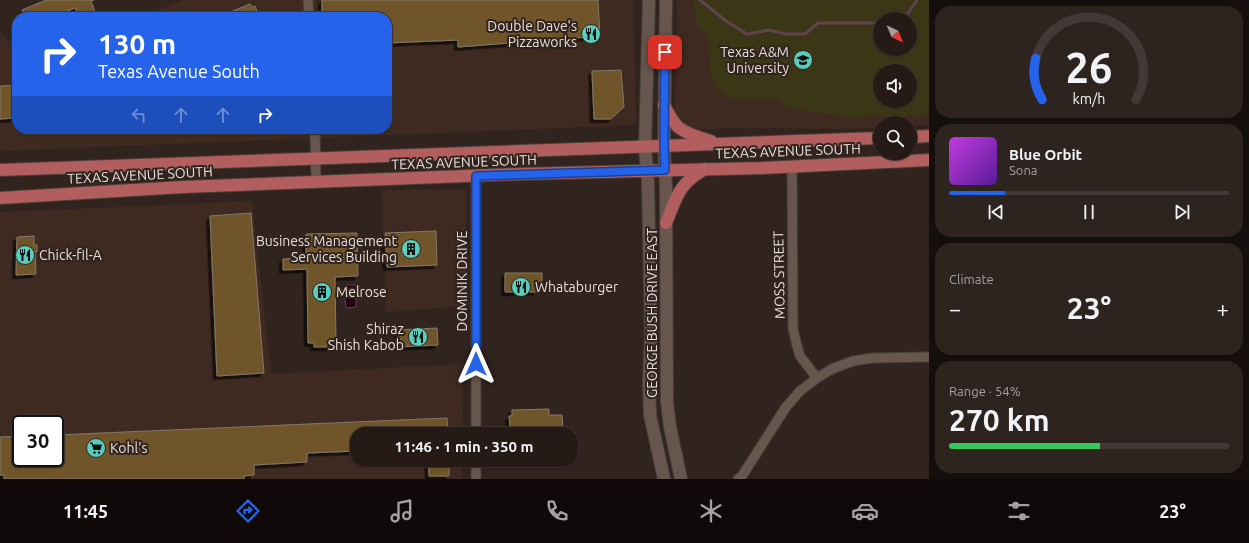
<!DOCTYPE html>
<meta charset="utf-8">
<style>
:root{--surface:#251a16;--page:#2d231f;--text:#f1f3f6;--muted:#a3a1a1;--line:#423835;--accent:#2563eb}
body{margin:0;font-family:Ubuntu,sans-serif;background:var(--page);color:var(--text);height:100vh;display:flex;flex-direction:column;font-size:15px;white-space:nowrap}
*{box-sizing:border-box;margin:0}
p{font-size:13px;color:var(--muted)}
.icon{flex:none;width:22px;height:22px;fill:none;stroke:currentColor;stroke-width:2;stroke-linecap:round;stroke-linejoin:round}
.map{position:relative;flex:1;overflow:hidden}
.details{display:flex;flex-direction:column;gap:6px;padding:6px;background:#140e0c;width:320px}
.details>*{flex:none}
.banner{position:absolute;left:12px;top:12px;width:380px;height:122px;border-radius:16px;box-shadow:0 1px 3px #0004,0 0 0 1px var(--line);background:#2563eb;color:#fff;overflow:hidden}
.needle{width:26px;rotate:136deg}
.buttons{position:absolute;left:873px;top:12px;display:grid;gap:8px}
.buttons a{display:grid;place-items:center;width:44px;height:44px;border-radius:50%;background:var(--surface);box-shadow:0 1px 3px #0004,0 0 0 1px var(--line);font-size:20px}
.speed{position:absolute;left:12px;top:415px;display:flex;gap:8px;font-size:20px;font-weight:700;text-align:center}
.speed>*{display:grid;place-content:center;width:52px;height:52px;border-radius:50%;background:var(--surface);box-shadow:0 1px 3px #0004,0 0 0 1px var(--line);line-height:1}
.speed .limit{border:2px solid #111;border-radius:6px;background:#fff;color:#111}
.pin{position:absolute;display:grid;place-items:center;width:34px;height:34px;color:#fff;margin:-17px;border-radius:8px;box-shadow:0 2px 6px #0006}
.me{position:absolute;width:44px;margin:-22px;rotate:0deg;stroke-linejoin:round;filter:drop-shadow(0 0 3px #0008)}
.turn{display:flex;align-items:center;gap:14px;height:84px;padding:0 20px;font-size:18px}
.turn .icon{width:52px;height:52px;stroke-width:2.5}
.turn b{display:block;font-size:28px;line-height:34px}
.lanes{display:flex;align-items:center;height:38px;padding:0 20px;background:#0003;justify-content:center;gap:20px;direction:ltr}
.lanes .off{opacity:.35}
.big{font-size:30px;font-weight:700;line-height:1.1}
.details .tile{flex:1;display:flex;flex-direction:column;justify-content:center;gap:6px;min-width:0;padding:0 14px;border-radius:16px;background:var(--page)}
.details .dial{align-items:center;gap:0}
.dial svg{height:104px;overflow:visible;fill:none;stroke:var(--line);stroke-width:7;stroke-linecap:round;text-anchor:middle}
.dial text{fill:var(--text);stroke:none}
.song{display:flex;align-items:center;gap:12px}
.cover{width:48px;height:48px;border-radius:6px;background:linear-gradient(135deg,hsl(290 70% 55%),hsl(270 70% 35%))}
.played{height:4px;border-radius:2px;background:linear-gradient(90deg,var(--accent) 20%,var(--line) 20%)}
.keys{display:flex;justify-content:space-around;direction:ltr}
.heat{display:flex;justify-content:space-between;align-items:center;font-size:22px;direction:ltr}
.charge{height:6px;border-radius:3px;background:linear-gradient(90deg,#34c759 54%,var(--line) 0)}
.trip{position:absolute;left:350px;top:427px;width:228px;height:40px;border-radius:16px;background:var(--surface);box-shadow:0 1px 3px #0004,0 0 0 1px var(--line);font-weight:700;line-height:40px;text-align:center}
.dock{display:flex;height:64px;justify-content:space-around;align-items:center;background:#0f0a09;color:var(--muted)}
.dock .icon{width:28px;height:28px}
.dock .active{color:var(--accent)}
.dock b{font-size:18px;color:var(--text)}
main{display:flex;flex:1;min-height:0}
.map>svg:first-child{display:block}
.built{fill:#3e2a21;fill-rule:evenodd}
.green{fill:#3a3616;fill-rule:evenodd}
.water{fill:#260113;stroke:#60434e}
.lines{fill:none;stroke-linecap:round;stroke-linejoin:round}
.stream{stroke:#60434e;stroke-width:3}
.building{fill:#71552b;stroke:#83786b;filter:url(#shadow)}
.street-casing{stroke:#4a3f39;stroke-width:11}
.secondary-casing{stroke:#4a3f39;stroke-width:14}
.primary-casing{stroke:#4a3f39;stroke-width:14}
.street{stroke:#66564e;stroke-width:9}
.secondary{stroke:#66564e;stroke-width:12}
.primary{stroke:#b25e5e;stroke-width:12}
.route-casing{stroke:#184099;stroke-width:10}
.route{stroke:#2563eb;stroke-width:7}
.labels{text-anchor:middle;stroke-width:4;stroke-linejoin:round;paint-order:stroke}
.poi-label{font-size:14px;fill:#e7ded9;stroke:#31231d;text-anchor:end}
.street-label{font-size:14px;fill:#e7ded9;stroke:#31231d}
</style>
<main>
<div class="map">
<svg width="929" height="479" viewBox="0 0 929 479">
<defs>
<filter id="shadow"><feDropShadow dx="-3.5" dy="3.5" stdDeviation="0" flood-color="#0009"/></filter>
</defs>
<rect width="100%" height="100%" fill="#31231d"/>
<path class="built" d="M182 0H634L636 125 0 151V32L17 49V129H387V17H142Z
M677 0H929V125L910 126V123H880V128L834 129 727 128 694 130 679 121 675 111ZM880 19H910V49H880ZM880 71H910V101H880Z
M466 189V306L386 312 381 190Z
M252 201 271 374 463 364 462 434H357V460H462V479H0V212ZM21 424H55V458H21Z"/>
<path class="green" d="M693 0H929V115L851 117 787 108 779 99H731L716 88 710 73 707 35 698 28ZM880 19H910V49H880ZM880 71H910V101H880Z"/>
<path class="water" d="M346 285H355L356 287V307L346 308 344 288Z"/>
<g class="lines">
<path class="stream" d="M700 0 726 21 747 34 769 30 786 34H805L818 23H880
M904 19 917 0"/>
</g>
<path class="building" d="M46 0H94L91 1 97 17H79L75 8 54 17H24L22 10Z
M322 0H598L600 36 458 47V40L387 43V17H322Z
M250 4 252 7 255 6 259 17H218Z
M621 70 624 107 611 119H594L592 71Z
M17 85V118L0 119V86Z
M251 213 264 373 217 376 210 216Z
M436 231 437 265 387 267 385 233Z
M357 233 358 276 335 277 336 342H331V347H314V343H308L307 269 283 270V259L306 258V234Z
M34 236V245H37V252H35L36 274 16 275 17 237Z
M505 273H542V282H537V292H505Z
M437 328 438 345 398 347V330Z
M549 409V415H562L563 430H554V434H529V431H512V429H510L509 416H512V410Z
M447 418 448 434H357V451L307 453V462L254 465V475L244 476V479H4V475H0V437L21 436V458H55V435Z
M428 460H449V476H429Z"/>
<g class="lines">
<defs>
<path id="street" d="M308 0 309 17
M315 129 316 182
M792 166 793 329 796 342 800 356 817 378
M476 434V176
M476 460V479
M738 479 742 476 786 407 800 391 817 378 832 369 853 361 873 358 929 357"/>
<path id="secondary" d="M649 0 645 147 648 183 651 335 649 381 650 415 664 479
M666 0 664 146 666 187 667 402 670 427 681 479"/>
<path id="primary" d="M664 105C668 113 672 121 678 127 687 134 700 138 711 141
M910 137 929 136
M0 170 880 138
M0 198 183 187 519 174 762 168 929 160
M666 223C677 197 678 184 705 169"/>
</defs>
<use href="#street" class="street-casing"/>
<use href="#secondary" class="secondary-casing"/>
<use href="#primary" class="primary-casing"/>
<use href="#street" class="street"/>
<use href="#secondary" class="secondary"/>
<use href="#primary" class="primary"/>
</g>
<g class="lines">
<defs>
<path id="route" d="M476 364V176L665 170 664 146 665 52"/>
</defs>
<use href="#route" class="route-casing"/>
<use href="#route" class="route"/>
</g>
<defs>
<symbol id="restaurant-disc" viewBox="-11 -11 22 22"><circle r="9.5" fill="#59cebe" stroke="#31231d"/><path d="M-5-6h1v4h1v-4h1v4h1v-4h1v5L-1.5 .5V6h-2V.5L-5-1ZM5-6V6H3V1.5H1.5Q1.5-4 5-6Z" fill="#111"/></symbol>
<symbol id="university-disc" viewBox="-11 -11 22 22"><circle r="9.5" fill="#59cebe" stroke="#31231d"/><path d="M0-5L7-2L0 1L-7-2ZM-4 1L0 2.5L4 1V4Q0 6-4 4Z" fill="#111"/></symbol>
<symbol id="building-disc" viewBox="-11 -11 22 22"><circle r="9.5" fill="#59cebe" stroke="#31231d"/><path d="M-4-6H4V6H1V3H-1V6H-4ZM-2.5-4.3h1.7v1.8h-1.7ZM.8-4.3h1.7v1.8H.8ZM-2.5-1h1.7V.8h-1.7ZM.8-1h1.7V.8H.8Z" fill="#111"/></symbol>
<symbol id="supermarket-disc" viewBox="-11 -11 22 22"><circle r="9.5" fill="#59cebe" stroke="#31231d"/><path d="M-6-5.5h2.5l.6 2H6L4.5 2H-2.5L-4.4-4H-6ZM-1.5 3.2a1.3 1.3 0 1 0 .1 0ZM3 3.2a1.3 1.3 0 1 0 .1 0Z" fill="#111"/></symbol>
</defs>
<g fill-rule="evenodd">
<use href="#restaurant-disc" x="580" y="23" width="22" height="22"/>
<use href="#university-disc" x="792" y="49" width="22" height="22"/>
<use href="#building-disc" x="400" y="238" width="22" height="22"/>
<use href="#restaurant-disc" x="14" y="244" width="22" height="22"/>
<use href="#restaurant-disc" x="510" y="276" width="22" height="22"/>
<use href="#building-disc" x="311" y="281" width="22" height="22"/>
<use href="#restaurant-disc" x="407" y="326" width="22" height="22"/>
<use href="#supermarket-disc" x="85" y="437" width="22" height="22"/>
</g>
<g class="labels">
<g class="poi-label">
<text x="577" y="31">Double Dave's<tspan x="577" dy="16">Pizzaworks</tspan></text>
<text x="789" y="57">Texas A&amp;M<tspan x="789" dy="16">University</tspan></text>
<text x="397" y="246">Business Management<tspan x="397" dy="16">Services Building</tspan></text>
<text x="39" y="260" text-anchor="start">Chick-fil-A</text>
<text x="535" y="292" text-anchor="start">Whataburger</text>
<text x="336" y="297" text-anchor="start">Melrose</text>
<text x="404" y="334">Shiraz<tspan x="404" dy="16">Shish Kabob</tspan></text>
<text x="110" y="453" text-anchor="start">Kohl's</text>
</g>
<g class="street-label">
<text transform="translate(788 151) rotate(-2)" y="5">TEXAS AVENUE SOUTH</text>
<text transform="translate(464 162) rotate(-2)" y="5">TEXAS AVENUE SOUTH</text>
<text transform="translate(140 175) rotate(-3)" y="5">TEXAS AVENUE SOUTH</text>
<text transform="translate(779 275) rotate(-91)" y="5">MOSS STREET</text>
<text transform="translate(462 281) rotate(-90)" y="5">DOMINIK DRIVE</text>
<text transform="translate(652 313) rotate(-90)" y="5">GEORGE BUSH DRIVE EAST</text>
</g>
</g>
</svg>
<div class="buttons">
<a><svg class="needle" viewBox="-14 -14 28 28"><path d="M0-13l5 13h-10z" fill="#e53935"/><path d="M0 13l5-13h-10z" fill="#a3a1a1"/></svg></a>
<a><svg class="icon" aria-label="sound" viewBox="0 0 24 24"><path d="M4 9h4l5-4v14l-5-4H4zM17 9q2 3 0 6"/></svg></a>
<a><svg class="icon" aria-label="search" viewBox="0 0 24 24"><circle cx="10" cy="10" r="6"/><path d="M15 15l6 6"/></svg></a>
</div>
<div class="speed"><div class="limit">30</div></div>
<div class="pin" style="left:665px;top:52px;background:#d93025"><svg class="icon" aria-label="arrive" viewBox="0 0 24 24"><path d="M6 21V4h12l-3 4 3 4H6"/></svg></div>
<svg class="me" style="left:476px;top:364px" viewBox="-20 -20 40 40"><path d="M0-17L14 15 0 8-14 15z" fill="#2563eb" stroke="#fff" stroke-width="4"/></svg>
<div class="trip">11:46 · 1 min · 350 m</div>
<div class="banner">
<div class="turn"><svg class="icon" aria-label="right" viewBox="0 0 24 24"><path d="M7 20v-9h11M14 6l5 5-5 5"/></svg><div><b>130 m</b>Texas Avenue South</div></div>
<div class="lanes"><svg class="icon off" aria-label="left" viewBox="0 0 24 24"><path d="M17 20v-9H6M10 6l-5 5 5 5"/></svg><svg class="icon off" aria-label="ahead" viewBox="0 0 24 24"><path d="M12 20V5M6 11l6-6 6 6"/></svg><svg class="icon off" aria-label="ahead" viewBox="0 0 24 24"><path d="M12 20V5M6 11l6-6 6 6"/></svg><svg class="icon" aria-label="right" viewBox="0 0 24 24"><path d="M7 20v-9h11M14 6l5 5-5 5"/></svg></div>
</div>
</div>
<section class="details">
<div class="tile dial"><svg viewBox="0 0 100 80">
<path d="M14 69A42 42 0 1 1 86 69"/>
<path d="M14 69A42 42 0 0 1 9 37" stroke="#2563eb"/>
<text x="50" y="56" font-size="32" font-weight="700">26</text>
<text x="50" y="72" font-size="11">km/h</text>
</svg></div>
<div class="tile">
<div class="song"><i class="cover"></i><div><b>Blue Orbit</b><p>Sona</p></div></div>
<div class="played"></div>
<div class="keys"><svg class="icon" aria-label="previous" viewBox="0 0 24 24"><path d="M18 5L8 12l10 7zM5 5v14"/></svg><svg class="icon" aria-label="pause" viewBox="0 0 24 24"><path d="M8 5v14M16 5v14"/></svg><svg class="icon" aria-label="next" viewBox="0 0 24 24"><path d="M6 5l10 7-10 7zM19 5v14"/></svg></div>
</div>
<div class="tile"><p>Climate</p>
<div class="heat"><a>−</a><b class="big">23°</b><a>+</a></div>
</div>
<div class="tile"><p>Range · 54%</p><b class="big">270 km</b><div class="charge"></div></div>
</section>
</main>
<nav class="dock">
<b>11:45</b>
<svg class="icon active" aria-label="directions" viewBox="0 0 24 24"><path d="M12 3l9 9-9 9-9-9zM9 14v-3h6M13 9l2 2-2 2"/></svg>
<svg class="icon" aria-label="music" viewBox="0 0 24 24"><path d="M9 18V5l10-2v13"/><circle cx="6" cy="18" r="3"/><circle cx="16" cy="16" r="3"/></svg>
<svg class="icon" aria-label="phone" viewBox="0 0 24 24"><path d="M5 4h4l2 5-3 2q2 4 5 5l2-3 5 2v4C11 20 4 13 5 4z"/></svg>
<svg class="icon" aria-label="climate" viewBox="0 0 24 24"><path d="M12 3v18M4 7l16 10M4 17L20 7"/></svg>
<svg class="icon" aria-label="car" viewBox="0 0 24 24"><path d="M5 17H2v-5l4-1 3-4h7l3 4 3 1v5h-3M9 17h6M6 11h13"/><circle cx="7" cy="17" r="2"/><circle cx="17" cy="17" r="2"/></svg>
<svg class="icon" aria-label="filters" viewBox="0 0 24 24"><path d="M4 7h16M4 17h16"/><circle cx="9" cy="7" r="2"/><circle cx="15" cy="17" r="2"/></svg>
<b>23°</b>
</nav>
